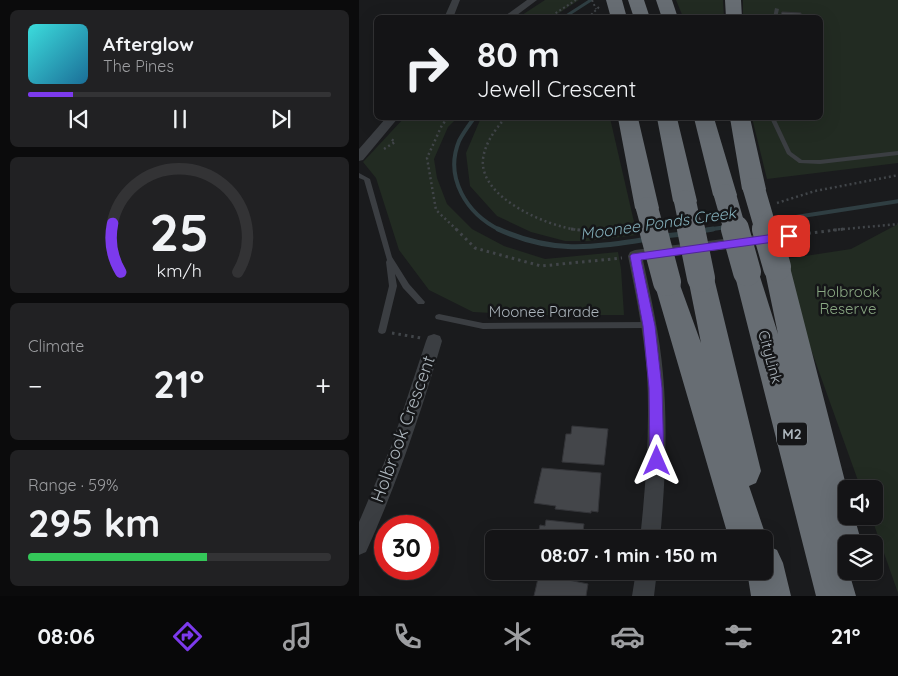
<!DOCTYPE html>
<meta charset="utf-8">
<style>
:root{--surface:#141416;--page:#212123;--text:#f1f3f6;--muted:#9d9ea1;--line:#333335;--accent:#7c3aed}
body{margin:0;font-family:Quicksand,sans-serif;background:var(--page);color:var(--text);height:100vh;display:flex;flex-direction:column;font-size:19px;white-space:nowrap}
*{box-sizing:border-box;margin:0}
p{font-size:16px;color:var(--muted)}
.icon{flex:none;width:28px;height:28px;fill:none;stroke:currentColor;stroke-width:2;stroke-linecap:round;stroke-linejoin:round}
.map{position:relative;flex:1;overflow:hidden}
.side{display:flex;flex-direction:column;gap:10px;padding:10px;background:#0b0b0c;width:359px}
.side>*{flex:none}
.top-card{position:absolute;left:15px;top:15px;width:449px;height:105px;border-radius:8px;box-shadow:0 5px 20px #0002,0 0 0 1px var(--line);background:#141416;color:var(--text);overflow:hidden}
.tools{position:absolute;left:479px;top:480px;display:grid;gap:10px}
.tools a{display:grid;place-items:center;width:45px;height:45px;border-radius:8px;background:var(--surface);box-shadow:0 5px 20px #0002,0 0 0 1px var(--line);font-size:25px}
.speed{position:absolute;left:15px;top:515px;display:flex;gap:10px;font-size:25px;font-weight:700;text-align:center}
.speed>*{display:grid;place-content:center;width:65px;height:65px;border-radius:50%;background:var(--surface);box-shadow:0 5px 20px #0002,0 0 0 1px var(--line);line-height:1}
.speed .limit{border:8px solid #d22;background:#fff;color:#111}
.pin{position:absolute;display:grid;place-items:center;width:42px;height:42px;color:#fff;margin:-21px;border-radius:10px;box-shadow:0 2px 8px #0006}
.me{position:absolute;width:55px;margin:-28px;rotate:0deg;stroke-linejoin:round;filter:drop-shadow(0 0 4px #0008)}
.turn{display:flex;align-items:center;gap:18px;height:105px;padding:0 20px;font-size:22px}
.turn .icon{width:65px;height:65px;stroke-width:2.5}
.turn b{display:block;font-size:35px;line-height:42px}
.big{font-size:38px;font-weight:800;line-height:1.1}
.side .tile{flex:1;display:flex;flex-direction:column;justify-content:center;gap:8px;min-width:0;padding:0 18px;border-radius:8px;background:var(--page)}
.side .dial{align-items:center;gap:0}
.dial svg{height:130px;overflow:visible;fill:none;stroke:var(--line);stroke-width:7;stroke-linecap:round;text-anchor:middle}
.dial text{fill:var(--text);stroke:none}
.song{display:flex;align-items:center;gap:15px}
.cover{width:60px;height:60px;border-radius:8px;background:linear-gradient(135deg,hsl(180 70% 55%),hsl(200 70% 35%))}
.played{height:5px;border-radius:2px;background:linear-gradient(90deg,var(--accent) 15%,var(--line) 15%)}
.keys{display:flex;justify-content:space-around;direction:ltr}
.heat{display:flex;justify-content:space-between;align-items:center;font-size:28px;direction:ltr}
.charge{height:8px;border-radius:4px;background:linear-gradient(90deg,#34c759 59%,var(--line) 0)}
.trip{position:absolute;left:126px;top:530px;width:288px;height:50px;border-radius:8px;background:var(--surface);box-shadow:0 5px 20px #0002,0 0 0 1px var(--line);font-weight:800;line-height:50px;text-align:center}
.tab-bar{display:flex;height:80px;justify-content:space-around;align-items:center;background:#080809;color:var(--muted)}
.tab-bar .icon{width:35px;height:35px}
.tab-bar .current{color:var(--accent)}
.tab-bar b{font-size:22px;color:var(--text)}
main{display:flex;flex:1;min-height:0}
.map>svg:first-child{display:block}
.green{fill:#222b22}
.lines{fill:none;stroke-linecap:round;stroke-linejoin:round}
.stream-far2{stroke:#2f3e42;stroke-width:3}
.stream-far1{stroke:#2f3e42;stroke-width:4}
.stream{stroke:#2f3e42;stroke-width:5}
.building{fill:#44464a;stroke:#343539}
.path-far2{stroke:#414549;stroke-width:2;stroke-dasharray:2 2.5;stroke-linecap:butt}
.path-far1{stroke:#414549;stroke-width:2.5;stroke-dasharray:2 3;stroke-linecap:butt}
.path{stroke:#414549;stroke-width:3;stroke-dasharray:2.5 4;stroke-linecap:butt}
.service{fill:#3b3e42;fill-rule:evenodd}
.minor{fill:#3b3e42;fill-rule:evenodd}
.motorway{fill:#676d73;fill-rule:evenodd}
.motorway-bridge-far1{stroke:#676d73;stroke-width:22}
.motorway-bridge{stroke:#676d73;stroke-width:28}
.route{fill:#7c3aed;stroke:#51269a}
.labels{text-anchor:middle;stroke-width:5;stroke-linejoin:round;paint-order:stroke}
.shield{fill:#151618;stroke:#7f858b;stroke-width:1}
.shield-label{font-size:14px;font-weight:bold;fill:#acb5bc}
.park-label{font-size:15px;fill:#8aa883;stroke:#151618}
.street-label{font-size:15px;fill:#acb5bc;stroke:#151618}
.water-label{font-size:16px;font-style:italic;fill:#82adb8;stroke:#151618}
.near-street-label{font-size:18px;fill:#acb5bc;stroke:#151618}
</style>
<main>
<section class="side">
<div class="tile">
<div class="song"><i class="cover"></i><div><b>Afterglow</b><p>The Pines</p></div></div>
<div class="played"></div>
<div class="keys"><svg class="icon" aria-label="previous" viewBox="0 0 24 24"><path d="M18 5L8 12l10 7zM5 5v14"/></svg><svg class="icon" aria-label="pause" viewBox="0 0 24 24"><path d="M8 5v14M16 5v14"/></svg><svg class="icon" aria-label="next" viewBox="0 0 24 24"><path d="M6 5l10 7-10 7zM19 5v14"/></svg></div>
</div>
<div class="tile dial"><svg viewBox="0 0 100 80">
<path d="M14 69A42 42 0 1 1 86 69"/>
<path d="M14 69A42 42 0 0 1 9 39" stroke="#7c3aed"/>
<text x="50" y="56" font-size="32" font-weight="700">25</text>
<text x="50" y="72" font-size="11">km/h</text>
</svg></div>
<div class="tile"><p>Climate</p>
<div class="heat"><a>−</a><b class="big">21°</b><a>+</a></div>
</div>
<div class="tile"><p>Range · 59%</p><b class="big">295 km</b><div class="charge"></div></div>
</section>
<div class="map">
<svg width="540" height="596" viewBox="0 0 540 596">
<rect width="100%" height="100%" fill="#1a1b1d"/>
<path class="green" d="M186 0H220L194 17H160Z
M317 0H364L365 17H324Z
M384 0H539V163L408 179 393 118H461V18L384 17Z
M45 118H98L89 127 75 159 78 178 88 204 113 229 145 246 186 259 259 252 262 269 265 315H168L114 312 70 290 40 250 17 178 4 162Z
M124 118H251L278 235 229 241H206L172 232 138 216 111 186 107 153 121 120Z
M539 224V593L512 516H515V489H502L420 260 492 249Z"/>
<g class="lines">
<path class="stream-far2" d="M204 18 232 0"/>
<path class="stream-far1" d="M115 118C110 125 104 133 100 141 85 178 108 214 141 230
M411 221 540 201
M346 230 368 227"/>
<path class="stream" d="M139 229C194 254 231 248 289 239
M342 231 354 229
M305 236 324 234"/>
</g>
<path class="building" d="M423 12 442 13V18H421Z
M213 426 249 429 245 465 203 462 207 434H212Z
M183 468 242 473 239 512 232 511V513L196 509 197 506 175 503Z
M187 520 225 524 223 539H178L181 525 186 526Z
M180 574 229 584 227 596H175Z"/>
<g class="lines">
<path class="path-far2" d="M233 0 237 9
M189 18 217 0
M229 18 241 6"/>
<path class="path-far1" d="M89 118 83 125 68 158 77 210 98 230
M146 118C136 130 126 143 124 159 120 198 188 226 219 230
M25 149 36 142 32 139
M418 203 456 191 540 175
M239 230 273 226
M474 230 540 224"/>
<path class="path" d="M97 229 116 248 182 266 263 258
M212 229 230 231 250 229
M443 234 485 229
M33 333 62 338"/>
<path class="service" d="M416 8 420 9 418 18H414Z
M411 118H416L432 152 443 160H461L540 151V155L461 164 440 163 428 154Z
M0 173 11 179 33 257 50 284 66 302 65 304H59L44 288 36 274 38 286 27 331 26 333 23 334 20 333 19 331 30 286 27 262 28 260 5 180 0 178Z
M80 314 124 323 290 322 293 323 294 325 293 327 290 328 124 329 77 319 76 317 77 315Z"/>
<path class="minor" d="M93 0H101L94 18H85Z
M168 0H178L154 18H143Z
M27 118H39L4 160 0 161V149Z
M430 231 435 232 437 236 435 240 430 241 284 260C292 298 301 336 304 374 309 429 306 484 301 539H281C287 484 291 429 288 374 285 334 277 295 269 256L271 252 276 250Z
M75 334 81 336 83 341C62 413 38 484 7 552L0 555V522L33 444 67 341 69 336Z
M277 571H298L295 596H273Z"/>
<path class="motorway" d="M247 0H263L268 18H252Z
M269 0H285L291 18H275Z
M297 0H313L319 18H303Z
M366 0H382L383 18H367Z
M259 118H279L300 208 296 214 288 217 280 214 276 208Z
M298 118H318L338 201 334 207 326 209 318 207 314 201Z
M335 118H355L378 195 374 201 366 203 358 201 354 195Z
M371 118H391L407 189 403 195 395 197 387 195 383 189Z
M418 256 427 260 431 267 488 489V516H495L503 544H488V571H503L501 574 492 579 497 596H457L375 272 379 264 388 261 397 264 419 334 405 267 409 260Z
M342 267 351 270 355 278 402 471 397 483 390 486 408 539 405 544 418 550 424 563 432 596H392L388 571H405V539H370L295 282 299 274 308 271 317 274 342 343 329 278 333 270Z"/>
<path class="motorway-bridge-far1" d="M395 189 407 230
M366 195 376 230
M326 201 332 230
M288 208 294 230"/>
<path class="motorway-bridge" d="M294 229 308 282
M332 229 342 278
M376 229 388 272
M407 229 418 267"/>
</g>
<path class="route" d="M430 232 435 236 430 240 282 260 296 326 303 388 305 461 303 466 298 468 293 466 291 461 290 388 284 326 271 256 273 254Z"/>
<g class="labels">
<rect class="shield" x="418" y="422.5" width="30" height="23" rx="4"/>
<g class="shield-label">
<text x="433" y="439">M2</text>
</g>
<g class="park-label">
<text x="489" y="297">Holbrook<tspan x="489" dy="17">Reserve</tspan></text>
</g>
<g class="street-label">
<text x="185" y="317">Moonee Parade</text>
<text transform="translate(411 357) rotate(75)" y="5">CityLink</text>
</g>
<g class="water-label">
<text transform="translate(299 223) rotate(-8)" y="6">Moonee Ponds Creek</text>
</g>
<g class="near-street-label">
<text transform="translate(44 429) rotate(-70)" y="6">Holbrook Crescent</text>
</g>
</g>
</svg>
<div class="tools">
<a><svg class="icon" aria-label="sound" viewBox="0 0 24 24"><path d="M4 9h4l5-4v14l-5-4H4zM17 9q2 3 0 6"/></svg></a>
<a><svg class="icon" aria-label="layers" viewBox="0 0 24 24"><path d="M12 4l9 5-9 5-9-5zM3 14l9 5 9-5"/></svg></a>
</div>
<div class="speed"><div class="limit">30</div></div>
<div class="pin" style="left:430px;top:236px;background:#d93025"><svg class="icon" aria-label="arrive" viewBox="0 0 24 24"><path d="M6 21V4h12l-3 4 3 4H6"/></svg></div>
<svg class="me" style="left:298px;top:461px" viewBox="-20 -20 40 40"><path d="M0-17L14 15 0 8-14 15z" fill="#7c3aed" stroke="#fff" stroke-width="4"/></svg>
<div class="trip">08:07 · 1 min · 150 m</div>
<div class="top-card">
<div class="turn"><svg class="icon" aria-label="right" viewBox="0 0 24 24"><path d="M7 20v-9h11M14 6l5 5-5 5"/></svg><div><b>80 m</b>Jewell Crescent</div></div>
</div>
</div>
</main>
<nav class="tab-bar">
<b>08:06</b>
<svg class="icon current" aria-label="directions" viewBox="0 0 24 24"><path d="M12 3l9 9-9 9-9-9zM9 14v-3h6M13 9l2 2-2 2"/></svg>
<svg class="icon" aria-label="music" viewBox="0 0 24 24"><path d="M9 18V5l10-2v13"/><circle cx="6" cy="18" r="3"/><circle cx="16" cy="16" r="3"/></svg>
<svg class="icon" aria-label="phone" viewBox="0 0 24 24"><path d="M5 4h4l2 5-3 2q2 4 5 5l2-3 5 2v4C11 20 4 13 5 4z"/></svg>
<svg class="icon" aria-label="climate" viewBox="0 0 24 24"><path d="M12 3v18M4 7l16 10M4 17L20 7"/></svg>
<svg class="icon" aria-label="car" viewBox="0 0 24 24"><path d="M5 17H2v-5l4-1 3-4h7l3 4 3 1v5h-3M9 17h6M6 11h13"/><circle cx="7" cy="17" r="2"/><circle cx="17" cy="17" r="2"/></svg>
<svg class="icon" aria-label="filters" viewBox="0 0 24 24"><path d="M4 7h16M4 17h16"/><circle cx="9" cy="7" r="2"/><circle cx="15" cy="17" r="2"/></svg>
<b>21°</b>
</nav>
